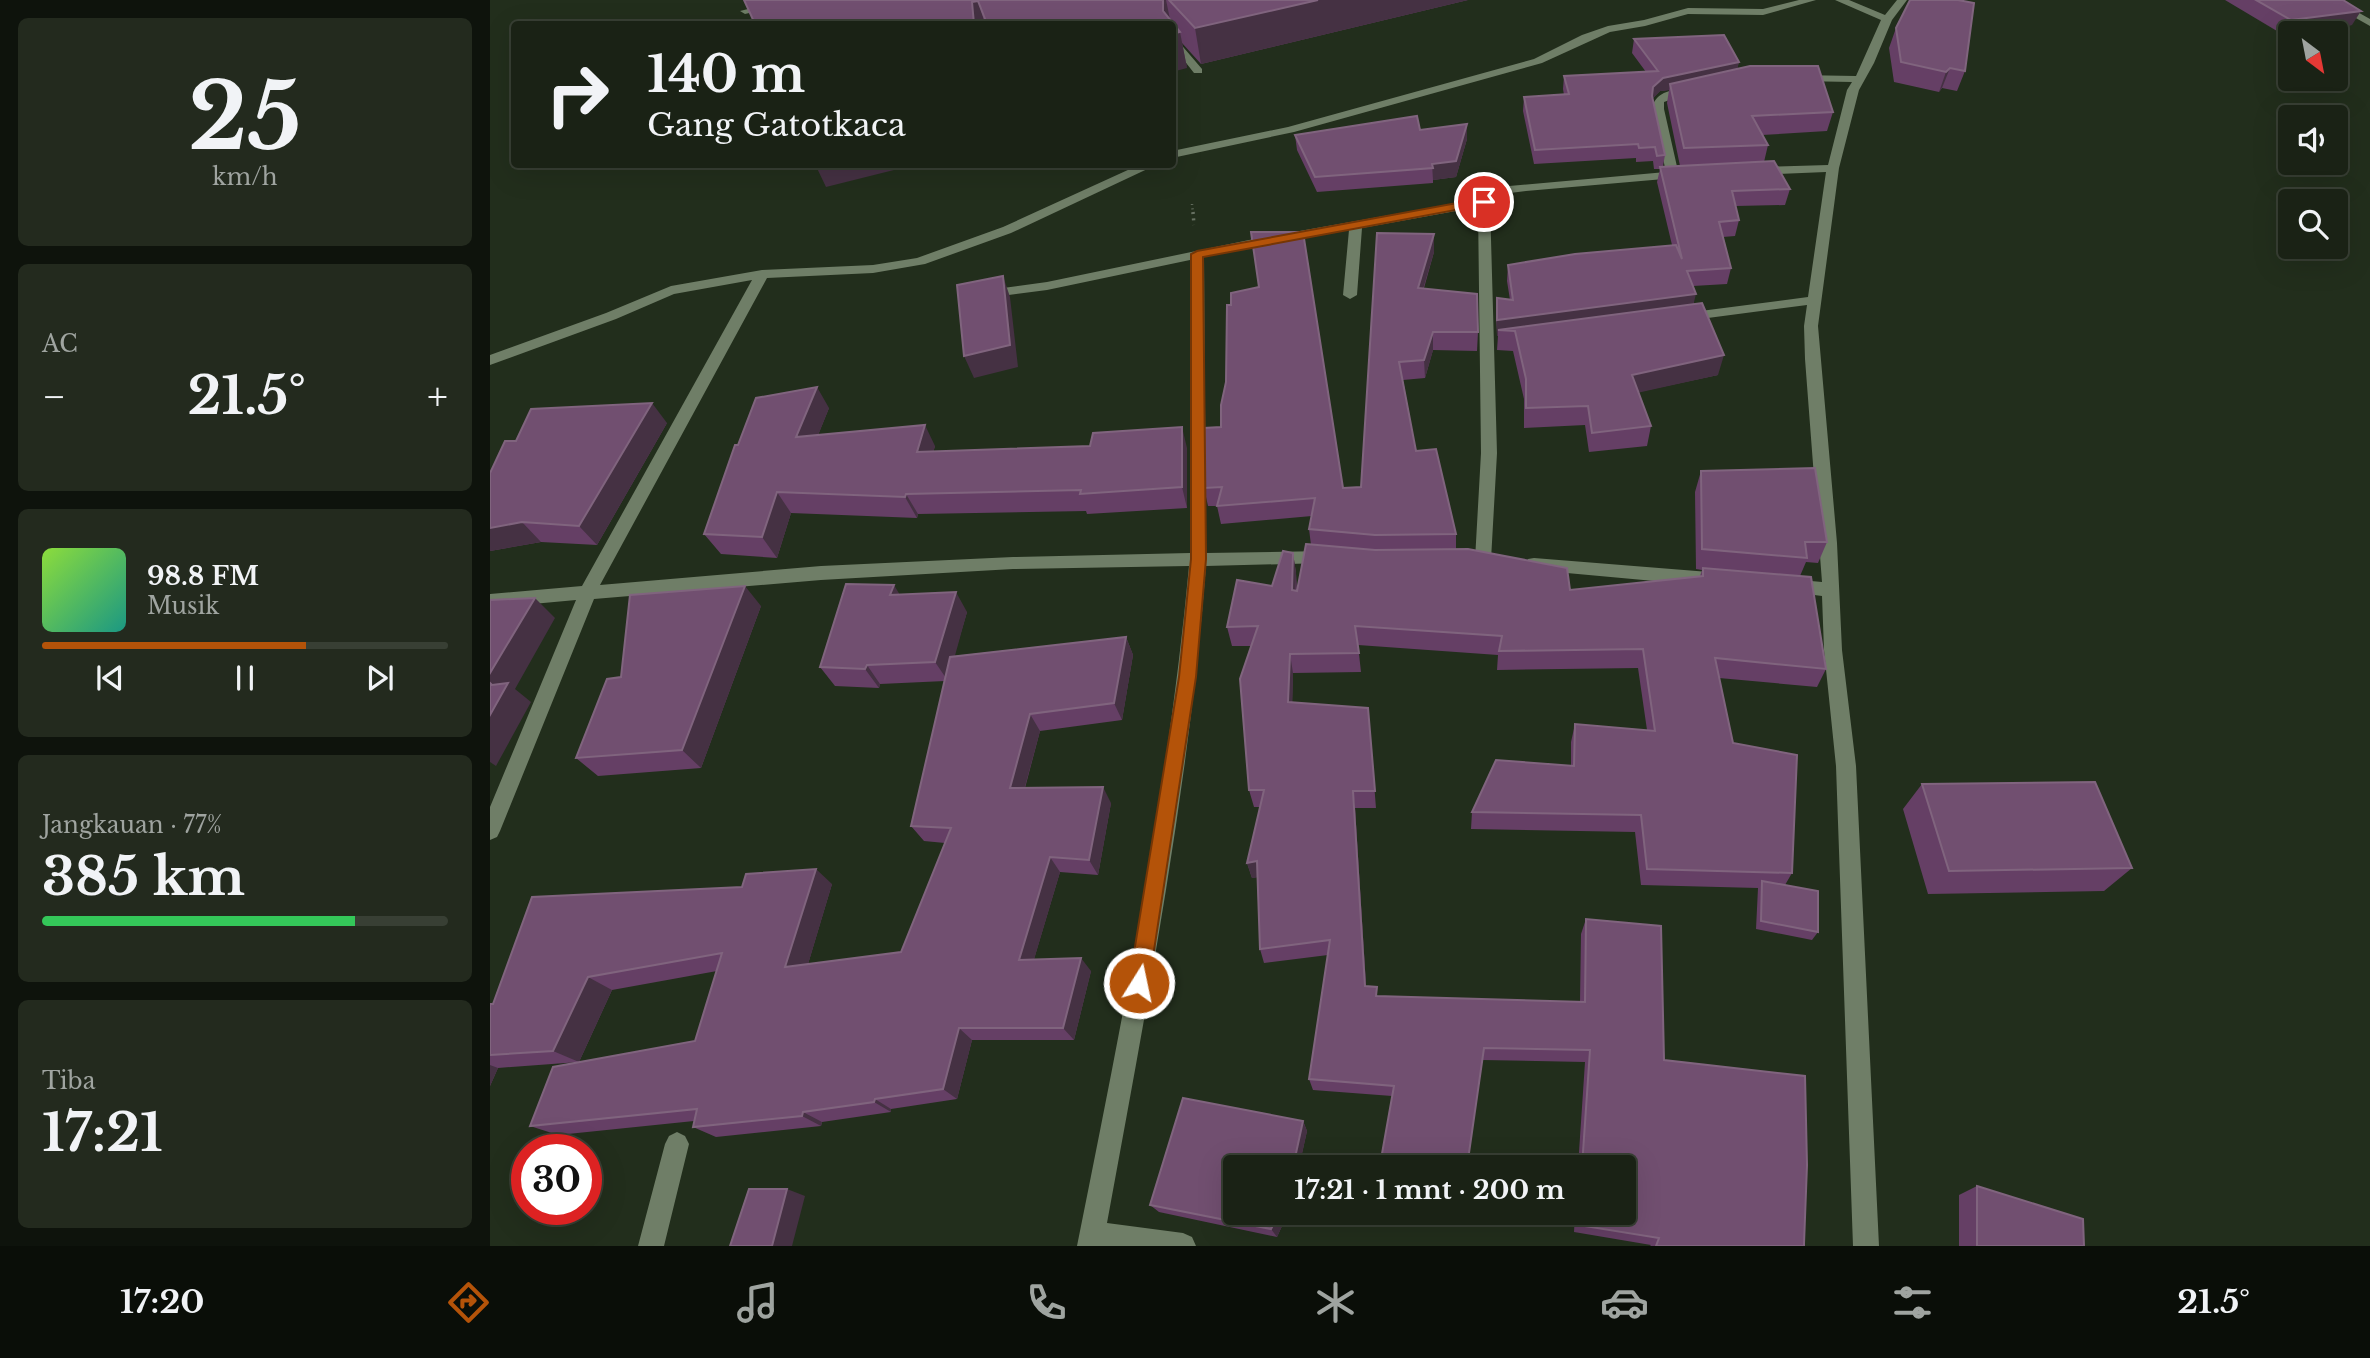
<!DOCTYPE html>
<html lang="id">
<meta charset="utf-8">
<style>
:root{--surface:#1a2215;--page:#232a1e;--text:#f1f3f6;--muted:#9fa4a0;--line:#383f34;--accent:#b45309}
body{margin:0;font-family:"Libre Baskerville",serif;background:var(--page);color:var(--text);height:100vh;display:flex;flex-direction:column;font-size:26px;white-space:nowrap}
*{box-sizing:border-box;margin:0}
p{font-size:23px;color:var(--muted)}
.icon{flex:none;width:38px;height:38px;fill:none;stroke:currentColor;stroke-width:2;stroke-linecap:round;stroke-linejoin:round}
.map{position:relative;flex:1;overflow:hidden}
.details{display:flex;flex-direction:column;gap:18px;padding:18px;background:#0e130c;width:490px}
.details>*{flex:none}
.guide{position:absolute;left:21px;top:21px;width:665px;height:147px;border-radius:7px;box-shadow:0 7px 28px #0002,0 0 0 2px var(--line);background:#1a2215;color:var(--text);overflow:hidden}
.needle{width:46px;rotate:148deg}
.buttons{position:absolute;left:1788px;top:21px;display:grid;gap:14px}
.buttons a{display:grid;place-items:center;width:70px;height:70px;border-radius:7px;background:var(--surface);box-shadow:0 7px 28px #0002,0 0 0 2px var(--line);font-size:35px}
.speed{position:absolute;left:21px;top:1134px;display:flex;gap:14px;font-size:35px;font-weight:700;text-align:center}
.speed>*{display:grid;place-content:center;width:91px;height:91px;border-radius:50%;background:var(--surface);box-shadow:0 7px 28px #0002,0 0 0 2px var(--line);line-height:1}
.speed .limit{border:10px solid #d22;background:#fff;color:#111}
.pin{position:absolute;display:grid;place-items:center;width:60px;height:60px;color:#fff;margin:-30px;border:4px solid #fff;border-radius:50%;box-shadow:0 2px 7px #0007}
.me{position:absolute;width:77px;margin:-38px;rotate:10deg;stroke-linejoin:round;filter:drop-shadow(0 0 5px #0008)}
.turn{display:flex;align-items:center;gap:24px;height:147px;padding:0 21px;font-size:32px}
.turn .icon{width:91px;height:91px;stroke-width:2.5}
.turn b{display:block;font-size:49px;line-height:60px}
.big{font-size:52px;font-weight:700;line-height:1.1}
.details .card{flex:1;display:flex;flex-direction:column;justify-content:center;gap:10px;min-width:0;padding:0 24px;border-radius:10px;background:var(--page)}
.details .dial{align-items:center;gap:0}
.dial b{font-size:91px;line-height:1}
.song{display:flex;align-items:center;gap:21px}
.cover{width:84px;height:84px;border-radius:10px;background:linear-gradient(135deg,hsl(90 70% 55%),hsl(170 70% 35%))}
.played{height:7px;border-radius:4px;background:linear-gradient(90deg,var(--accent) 65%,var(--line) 65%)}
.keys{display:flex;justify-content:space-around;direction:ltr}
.heat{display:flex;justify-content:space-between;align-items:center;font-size:38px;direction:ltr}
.charge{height:10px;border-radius:5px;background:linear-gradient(90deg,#34c759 77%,var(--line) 0)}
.trip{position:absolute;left:733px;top:1155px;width:413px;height:70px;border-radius:7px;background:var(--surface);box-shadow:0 7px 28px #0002,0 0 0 2px var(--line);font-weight:700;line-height:70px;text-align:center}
.tab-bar{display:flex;height:112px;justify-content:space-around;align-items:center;background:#0a0e08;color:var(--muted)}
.tab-bar .icon{width:49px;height:49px}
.tab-bar .current{color:var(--accent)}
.tab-bar b{font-size:32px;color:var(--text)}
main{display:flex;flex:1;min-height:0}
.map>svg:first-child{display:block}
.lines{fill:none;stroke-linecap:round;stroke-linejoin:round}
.path-far1{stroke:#677162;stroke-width:2.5;stroke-dasharray:1 3.5;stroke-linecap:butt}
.path{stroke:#677162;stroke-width:3.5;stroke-dasharray:2 4.5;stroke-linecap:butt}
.minor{fill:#6f7e67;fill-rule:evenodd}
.wall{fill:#653f65;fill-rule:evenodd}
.shaded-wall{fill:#453143}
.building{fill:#714f70;stroke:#80647e;stroke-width:2}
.route{fill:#b45309;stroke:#753606;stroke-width:2}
</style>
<main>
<section class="details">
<div class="card dial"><b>25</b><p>km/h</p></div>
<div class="card"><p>AC</p>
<div class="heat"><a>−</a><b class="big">21.5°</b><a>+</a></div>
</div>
<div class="card">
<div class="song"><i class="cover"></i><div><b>98.8 FM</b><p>Musik</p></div></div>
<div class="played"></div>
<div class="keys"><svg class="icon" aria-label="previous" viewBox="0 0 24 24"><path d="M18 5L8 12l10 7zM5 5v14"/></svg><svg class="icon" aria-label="pause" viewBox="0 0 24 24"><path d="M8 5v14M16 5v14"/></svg><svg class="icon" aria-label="next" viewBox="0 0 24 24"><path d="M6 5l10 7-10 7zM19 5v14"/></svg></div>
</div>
<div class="card"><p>Jangkauan · 77%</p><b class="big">385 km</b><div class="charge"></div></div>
<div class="card"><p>Tiba</p><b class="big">17:21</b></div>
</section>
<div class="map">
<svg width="1880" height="1246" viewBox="0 0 1880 1246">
<rect width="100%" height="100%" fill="#222e1c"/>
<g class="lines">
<path class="path-far1" d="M702 204 703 214"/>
<path class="path" d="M703 212 704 225"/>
<path class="minor" d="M294 0H314L255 14 250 11Z
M1309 0H1326L1273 15 1198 14 1155 26 1120 32 1052 63 804 132 682 158V151L798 127 1044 59 1092 35 1118 26 1154 20 1198 8 1273 9Z
M1345 0H1359L1395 15 1407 0H1417L1402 20 1384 63 1369 90 1349 168 1328 326 1347 543 1352 650 1366 766 1389 1246H1363L1346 766 1334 650 1332 596 1293 591 1290 586 1293 581 1299 579 1332 582 1315 359 1314 326 1317 305 1195 321 1188 317 1195 313 1318 297 1336 172 1266 175 1260 171 1266 167 1338 165 1357 90 1362 82 1308 81 1303 78 1308 75 1366 76 1391 20Z
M1834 0H1846L1880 19V26Z
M682 34 712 69V73H704L682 45Z
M1201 86 1205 87V91L1174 102V109L1188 171H1197V177L1036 191 1012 194 1000 203 1007 453 1001 560 999 565H987L985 560 991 453 988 207 872 228 867 295 860 299 853 295 859 230 714 257 716 553 835 551 843 557 835 563 716 566C699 786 657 1005 617 1223L693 1233 702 1237 706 1246H587C632 1022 678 793 699 566L523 569 331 580 104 599 10 831 7 837 0 840V807L86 600 0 608V594L92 586 262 280 184 294 126 319 0 365V355L116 313 181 286 272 270 383 265 427 258 513 227 651 164H668L521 233 435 264 383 273 277 278 110 585 331 566 523 557 700 553V260L557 290 496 298 491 297V291L557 282 759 240 990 199 1008 187 1176 172 1162 109C1165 90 1185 90 1201 86Z
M1044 558 1219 572 1225 574 1227 579 1225 584 1219 586 1044 570 1038 569 1036 564 1038 559Z
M187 1132 195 1136 199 1144 174 1246H148L175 1144 179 1136Z"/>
</g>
<path class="wall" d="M254 0H978L711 64 692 43 697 68 682 24H265Z
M1735 0H1853L1862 25 1792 34Z
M1406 28 1475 71 1467 91 1452 88 1449 92 1404 82 1399 48Z
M1144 39 1249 62 1247 68 1343 112 1337 131 1272 135 1278 145 1274 162 1300 189 1295 205 1246 206 1249 220 1245 236 1233 237 1241 268 1237 284 1203 286 1204 304 1228 375 1148 392 1161 426 1157 446 1099 452 1095 425 1034 428V399L1023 351 1007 350 1008 336H1007L1006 314 1007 298 1020 300 1017 281 1018 265 1182 245 1167 182 1170 169H1164L1163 161 1146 162V158L1044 164 1033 111 1034 97 1074 95 1073 89 1074 76 1156 72 1142 53ZM1179 90 1177 103 1190 166H1173L1175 155 1162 99 1170 91Z
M977 124V139L966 177 943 180V183L827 192 807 150 805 135 930 130Z
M944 234V252L934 288 988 332 987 351 943 350 935 378 913 380 926 451 966 534V549L1080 590 1210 576 1212 570 1206 569 1205 492 1211 471 1337 542 1328 563 1316 562 1310 576 1336 669 1327 687 1229 678 1243 743 1302 873 1295 885 1328 932 1322 940 1266 929 1268 888 1151 885 1145 832 981 829 982 812 1081 766V742L1085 724 1157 730 1148 668 1007 670 1008 655 868 645 871 672 803 673 802 703 878 708 886 808H865L876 986 888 996 1090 1002 1091 934 1096 919 1174 1060 1314 1246H1160L1161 1245 1084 1232 1085 1213H1134V1167H1088L1095 1062 992 1060 977 1167H891L902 1096 823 1090 819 1079 838 955 774 963 770 949 767 877 762 878 757 863 770 807H764L759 790 761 646H742L737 627 782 586 803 553 806 573 807 591 821 545 819 529 822 516 731 524 727 506H718L714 488V428L853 488 871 487Z
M339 408 328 435 445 446 443 452 697 448V508L597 514 596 511 428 514 427 518 301 513 287 558 231 554 214 534 248 445Z
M177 423 107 545 51 542 0 551V473Z
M410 595 477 612 464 656 636 637 643 655 632 720 550 731 535 788 621 803 608 875 570 872 544 959 601 971 584 1040H482L467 1099 401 1109V1112L332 1122 331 1126 226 1137 203 1127 204 1121 68 1135 40 1126 205 1041 227 971 122 990 89 1062 8 1068 0 1086V1004L342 884 318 964 411 952 455 843 434 841 421 826 455 681 390 684 389 688 345 686 330 667Z
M271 606 211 768 108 776 86 758 131 677Z
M1432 784 1642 868 1614 891 1438 894 1413 809Z
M813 1121 817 1131 809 1167H746L798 1213 787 1237 669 1212 660 1205Z
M1487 1186 1594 1246H1469V1195Z"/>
<path class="shaded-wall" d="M673 0H676L681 24 673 11Z
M828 0H978L711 64 705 28Z
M488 1 495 24H484L482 2Z
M1871 11 1862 25 1792 34 1801 20Z
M690 32 697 68 682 72V34Z
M1249 62 1246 75 1180 84 1179 90 1170 91 1160 101 1163 87 1173 78Z
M1460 68 1452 88 1449 92 1456 72Z
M977 124V139L966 177 943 180 942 164Z
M325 164H428L336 187Z
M944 234V252L928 306V288Z
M513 276 520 297 528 367 484 378 474 356Z
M1206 294 1202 310 1025 334V331L1008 330V336H1007V320Z
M943 332V350L935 378 934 360Z
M1234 355 1228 375 1138 395 1142 375Z
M327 387 339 408 319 458 306 437Z
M162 403 177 423 107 545 89 526Z
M435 425 445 446 438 473 427 452Z
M692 427 697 448V508L692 487Z
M287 492 301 513 287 558 272 537Z
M416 494 428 514 427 518 415 497Z
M32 522 51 542 0 551V528Z
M803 553 806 573 805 609 802 590Z
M404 585 416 605 400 595Z
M255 586 271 606 211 768 192 750Z
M466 592 477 612 458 681 445 662Z
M45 598 65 618 25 689 41 702 6 766 0 762V673Z
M636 637 643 655 632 720 624 703Z
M800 654 803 673 802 721 798 702Z
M377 665 390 684 389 688 375 669Z
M540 714 550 731 530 805 520 788Z
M613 787 621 803 608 875 599 860Z
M863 791 865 808 877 1000 875 986Z
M560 857 570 872 540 973 529 960Z
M767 861 772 877 762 878 757 863Z
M326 869 342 884 313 981 295 967Z
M591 958 601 971 584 1040 573 1028Z
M98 977 122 990 89 1062 63 1051Z
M469 1028 482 1040 467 1099 453 1089Z
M0 1065 8 1068 0 1086Z
M385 1099 401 1109V1112L384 1102Z
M313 1112 332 1122 331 1126 312 1116Z
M813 1121 817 1131 809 1167H803Z
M297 1189 315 1196 302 1246H282Z
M789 1213H798L787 1237 781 1229Z"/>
<path class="building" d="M254 0H673V11L690 32 682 34V24H497L488 1 482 2 484 24H265Z
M679 0H828L705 28Z
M1420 0H1468L1484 3 1475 71 1460 68 1456 72 1411 62 1406 28Z
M1766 0H1853L1871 11 1801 20Z
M1234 35 1249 62 1173 78 1163 87 1162 96 1175 155 1167 156 1165 147 1149 148 1148 144 1045 150 1034 97 1079 94 1074 76 1168 71 1144 39Z
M1260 66H1328L1343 112 1262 116 1278 145 1194 148 1180 84Z
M927 116 930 130 977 124 966 161 942 164 943 168 825 177 805 135Z
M1284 161 1300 189 1242 191 1249 220 1229 222 1241 268 1197 271 1206 294 1007 320V298L1023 300 1018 265 1085 254 1186 245 1192 259 1170 167Z
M761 232H813L853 488 871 487 887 233 944 234 928 288 987 294 988 332H943L934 360 909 362 926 451 946 449 966 534 885 535 819 529 825 498 727 506 732 487 714 488V428L731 427V405L736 382 737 305H741V293L769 287Z
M513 276 520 345 474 356 467 285Z
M1212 303 1234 355 1142 375 1161 426 1102 433 1098 406 1036 408V379L1025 331 1008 330Z
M327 387 306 437 435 425 427 452 600 446 603 433 692 427V487L590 494 591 490 416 494 415 497 287 492 272 537 214 534 245 445H248L266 398Z
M162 403 89 526 32 522 0 528V473L15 441H26L41 409Z
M1325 468 1337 542H1315L1317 558 1212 549 1211 471Z
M816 544 885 550 978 549 1077 568 1080 590 1213 576V568L1321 577 1336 669 1225 658 1243 743 1307 755 1302 873 1157 869 1151 815 982 812 1006 760 1084 766 1085 724 1165 731 1153 649 1009 651 1012 636 865 626 869 653 800 654 798 702 878 708 885 791H863L875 986 887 987 886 996 1095 1002 1096 919 1171 926 1174 1060 1315 1076 1317 1165 1314 1244V1246H1166L1169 1238 1088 1225 1089 1213H1134V1167H1092L1100 1050 994 1048 977 1167H904L890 1165 904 1086 819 1079 840 940 770 949 767 861 757 863 774 790H759L750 679 768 626 737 627 747 580 782 586 793 551 803 553 802 590 807 591Z
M356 584 404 585 400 595 466 592 445 662 377 665 375 669 330 667Z
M255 586 192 750 86 758 117 679 131 677 140 595Z
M45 598 0 673V600Z
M636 637 624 703 540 714 520 788 613 787 599 860 560 857 529 960 591 958 573 1028H469L453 1089 385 1099 384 1102 313 1112 312 1116 203 1127 207 1109 40 1126 63 1067 205 1041 232 953 98 977 63 1051 0 1055V1004H3L42 897 252 887 256 874 326 869 295 967 411 952 461 828 421 826 460 657Z
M0 683 2 685 18 683 0 715Z
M1605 782 1642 868 1459 871 1432 784Z
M1272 881 1328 891V932L1271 921Z
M693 1098 813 1121 803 1167H746V1213H789L781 1229 660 1205Z
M1487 1186 1593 1219 1594 1246H1487Z
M259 1189H297L282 1246H240Z"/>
<path class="route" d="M994 198 998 199V204L713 257 716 559 706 677 659 983 656 990 649 993 642 990 639 983 689 677 701 559V254L707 251Z"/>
</svg>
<div class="buttons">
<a><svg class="needle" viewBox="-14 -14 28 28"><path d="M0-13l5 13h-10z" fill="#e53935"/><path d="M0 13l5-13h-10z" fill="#9fa4a0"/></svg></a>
<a><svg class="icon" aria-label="sound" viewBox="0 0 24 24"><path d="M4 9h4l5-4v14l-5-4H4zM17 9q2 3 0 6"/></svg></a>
<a><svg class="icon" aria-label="search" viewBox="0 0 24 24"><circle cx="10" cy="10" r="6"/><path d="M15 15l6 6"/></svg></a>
</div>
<div class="speed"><div class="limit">30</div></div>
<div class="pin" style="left:994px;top:202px;background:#d93025"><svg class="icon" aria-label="arrive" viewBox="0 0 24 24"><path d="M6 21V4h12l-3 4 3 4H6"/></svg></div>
<svg class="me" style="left:649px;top:983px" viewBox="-20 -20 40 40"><circle r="17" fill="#b45309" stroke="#fff" stroke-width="3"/><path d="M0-11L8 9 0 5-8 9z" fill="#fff"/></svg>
<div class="trip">17:21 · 1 mnt · 200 m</div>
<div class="guide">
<div class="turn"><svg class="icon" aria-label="right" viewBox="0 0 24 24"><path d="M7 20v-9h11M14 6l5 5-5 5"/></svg><div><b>140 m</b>Gang Gatotkaca</div></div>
</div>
</div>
</main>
<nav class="tab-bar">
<b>17:20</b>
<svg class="icon current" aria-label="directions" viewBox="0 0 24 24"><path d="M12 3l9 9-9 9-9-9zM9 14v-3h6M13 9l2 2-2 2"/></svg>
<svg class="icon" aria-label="music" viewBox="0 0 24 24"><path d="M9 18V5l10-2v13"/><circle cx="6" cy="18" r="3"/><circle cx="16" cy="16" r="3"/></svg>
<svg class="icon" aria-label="phone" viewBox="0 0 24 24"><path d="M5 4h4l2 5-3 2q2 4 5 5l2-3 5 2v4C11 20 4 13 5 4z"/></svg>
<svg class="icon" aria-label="climate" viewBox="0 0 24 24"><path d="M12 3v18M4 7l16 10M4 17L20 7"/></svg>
<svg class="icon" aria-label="car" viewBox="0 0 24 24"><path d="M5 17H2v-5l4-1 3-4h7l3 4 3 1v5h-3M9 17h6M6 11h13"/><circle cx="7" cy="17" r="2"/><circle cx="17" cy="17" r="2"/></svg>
<svg class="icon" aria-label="filters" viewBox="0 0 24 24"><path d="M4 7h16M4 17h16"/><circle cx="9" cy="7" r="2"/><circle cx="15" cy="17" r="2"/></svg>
<b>21.5°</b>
</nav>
